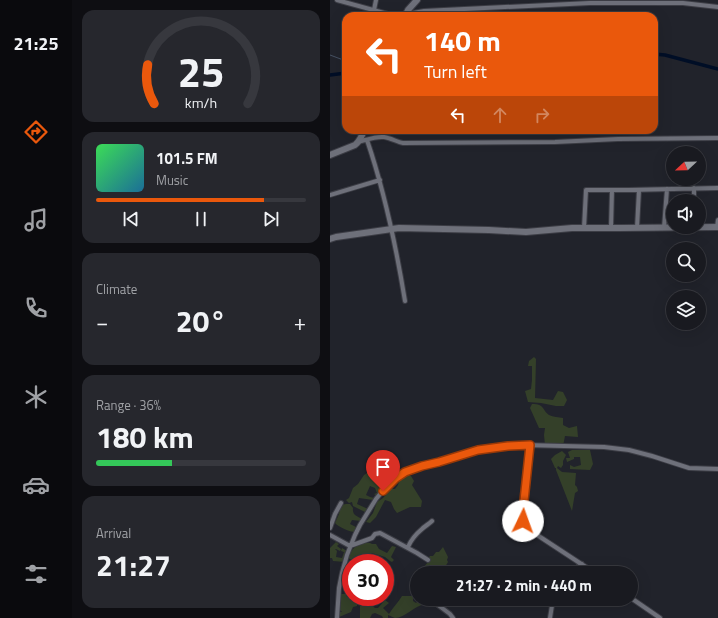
<!DOCTYPE html>
<meta charset="utf-8">
<style>
:root{--surface:#191a20;--page:#26272d;--text:#f1f3f6;--muted:#9fa1a5;--line:#37383e;--accent:#ea580c}
body{margin:0;font-family:"Titillium Web",sans-serif;background:var(--page);color:var(--text);height:100vh;display:flex;flex-direction:column;font-size:15px;white-space:nowrap}
*{box-sizing:border-box;margin:0}
p{font-size:13px;color:var(--muted)}
.icon{flex:none;width:22px;height:22px;fill:none;stroke:currentColor;stroke-width:2;stroke-linecap:round;stroke-linejoin:round}
.map{position:relative;flex:1;overflow:hidden}
.panel{display:flex;flex-direction:column;gap:10px;padding:10px;background:#0e0e12;width:258px}
.panel>*{flex:none}
.top-card{position:absolute;left:12px;top:12px;width:316px;height:122px;border-radius:12px;box-shadow:0 4px 16px #0002,0 0 0 1px var(--line);background:#ea580c;color:#fff;overflow:hidden}
.needle{width:26px;rotate:248deg}
.buttons{position:absolute;left:336px;top:146px;display:grid;gap:8px}
.buttons a{display:grid;place-items:center;width:40px;height:40px;border-radius:50%;background:var(--surface);box-shadow:0 4px 16px #0002,0 0 0 1px var(--line);font-size:20px}
.speed{position:absolute;left:12px;top:554px;display:flex;gap:8px;font-size:20px;font-weight:700;text-align:center}
.speed>*{display:grid;place-content:center;width:52px;height:52px;border-radius:50%;background:var(--surface);box-shadow:0 4px 16px #0002,0 0 0 1px var(--line);line-height:1}
.speed .limit{border:6px solid #d22;background:#fff;color:#111}
.pin{position:absolute;display:grid;place-items:center;width:34px;height:34px;color:#fff;margin:-41px -17px;border-radius:50% 50% 50% 0;rotate:-45deg;box-shadow:0 0 4px #0007}
.pin .icon{rotate:45deg}
.me{position:absolute;width:44px;margin:-22px;rotate:3deg;stroke-linejoin:round;filter:drop-shadow(0 0 3px #0008)}
.turn{display:flex;align-items:center;gap:14px;height:84px;padding:0 16px;font-size:18px}
.turn .icon{width:52px;height:52px;stroke-width:2.5}
.turn b{display:block;font-size:28px;line-height:34px}
.lanes{display:flex;align-items:center;height:38px;padding:0 16px;background:#0003;justify-content:center;gap:20px;direction:ltr}
.lanes .off{opacity:.35}
.big{font-size:30px;font-weight:700;line-height:1.1}
.panel .tile{flex:1;display:flex;flex-direction:column;justify-content:center;gap:6px;min-width:0;padding:0 14px;border-radius:12px;background:var(--page)}
.panel .dial{align-items:center;gap:0}
.dial svg{height:104px;overflow:visible;fill:none;stroke:var(--line);stroke-width:7;stroke-linecap:round;text-anchor:middle}
.dial text{fill:var(--text);stroke:none}
.song{display:flex;align-items:center;gap:12px}
.cover{width:48px;height:48px;border-radius:6px;background:linear-gradient(135deg,hsl(130 70% 55%),hsl(200 70% 35%))}
.played{height:4px;border-radius:2px;background:linear-gradient(90deg,var(--accent) 80%,var(--line) 80%)}
.keys{display:flex;justify-content:space-around;direction:ltr}
.heat{display:flex;justify-content:space-between;align-items:center;font-size:22px;direction:ltr}
.charge{height:6px;border-radius:3px;background:linear-gradient(90deg,#34c759 36%,var(--line) 0)}
.trip{position:absolute;left:80px;top:566px;width:228px;height:40px;border-radius:20px;background:var(--surface);box-shadow:0 4px 16px #0002,0 0 0 1px var(--line);font-weight:700;line-height:40px;text-align:center}
main{display:flex;flex:1;min-height:0}
.dock{display:flex;flex-direction:column;width:72px;justify-content:space-around;align-items:center;background:#0a0a0d;color:var(--muted)}
.dock .icon{width:28px;height:28px}
.dock .active{color:var(--accent)}
.dock b{font-size:18px;color:var(--text)}
.map>svg:first-child{display:block}
.green{fill:#344029}
.lines{fill:none;stroke-linecap:round;stroke-linejoin:round}
.stream{stroke:#465163;stroke-width:1}
.canal{stroke:#000e26;stroke-width:3.5}
.street-casing{stroke:#3c3d45;stroke-width:6}
.secondary-casing{stroke:#3c3d45;stroke-width:8}
.street{stroke:#6e707a;stroke-width:4}
.secondary{stroke:#6e707a;stroke-width:6}
.route-casing{stroke:#983908;stroke-width:10}
.route{stroke:#ea580c;stroke-width:7}
</style>
<main>
<nav class="dock">
<b>21:25</b>
<svg class="icon active" aria-label="directions" viewBox="0 0 24 24"><path d="M12 3l9 9-9 9-9-9zM9 14v-3h6M13 9l2 2-2 2"/></svg>
<svg class="icon" aria-label="music" viewBox="0 0 24 24"><path d="M9 18V5l10-2v13"/><circle cx="6" cy="18" r="3"/><circle cx="16" cy="16" r="3"/></svg>
<svg class="icon" aria-label="phone" viewBox="0 0 24 24"><path d="M5 4h4l2 5-3 2q2 4 5 5l2-3 5 2v4C11 20 4 13 5 4z"/></svg>
<svg class="icon" aria-label="climate" viewBox="0 0 24 24"><path d="M12 3v18M4 7l16 10M4 17L20 7"/></svg>
<svg class="icon" aria-label="car" viewBox="0 0 24 24"><path d="M5 17H2v-5l4-1 3-4h7l3 4 3 1v5h-3M9 17h6M6 11h13"/><circle cx="7" cy="17" r="2"/><circle cx="17" cy="17" r="2"/></svg>
<svg class="icon" aria-label="filters" viewBox="0 0 24 24"><path d="M4 7h16M4 17h16"/><circle cx="9" cy="7" r="2"/><circle cx="15" cy="17" r="2"/></svg>
</nav>
<section class="panel">
<div class="tile dial"><svg viewBox="0 0 100 80">
<path d="M14 69A42 42 0 1 1 86 69"/>
<path d="M14 69A42 42 0 0 1 9 39" stroke="#ea580c"/>
<text x="50" y="56" font-size="32" font-weight="700">25</text>
<text x="50" y="72" font-size="11">km/h</text>
</svg></div>
<div class="tile">
<div class="song"><i class="cover"></i><div><b>101.5 FM</b><p>Music</p></div></div>
<div class="played"></div>
<div class="keys"><svg class="icon" aria-label="previous" viewBox="0 0 24 24"><path d="M18 5L8 12l10 7zM5 5v14"/></svg><svg class="icon" aria-label="pause" viewBox="0 0 24 24"><path d="M8 5v14M16 5v14"/></svg><svg class="icon" aria-label="next" viewBox="0 0 24 24"><path d="M6 5l10 7-10 7zM19 5v14"/></svg></div>
</div>
<div class="tile"><p>Climate</p>
<div class="heat"><a>−</a><b class="big">20°</b><a>+</a></div>
</div>
<div class="tile"><p>Range · 36%</p><b class="big">180 km</b><div class="charge"></div></div>
<div class="tile"><p>Arrival</p><b class="big">21:27</b></div>
</section>
<div class="map">
<svg width="388" height="618" viewBox="0 0 388 618">
<rect width="100%" height="100%" fill="#21232b"/>
<path class="green" d="M204 357 206 359 205 398 223 400 228 391 233 392 237 400 234 406H226L211 403 198 402 195 391 201 389 202 380V366H198L199 361Z
M202 404C215 404 212 410 219 415 223 417 229 417 233 418V425L239 428 247 426 248 437 235 436 233 446 215 445 214 435 215 428H209L200 408Z
M242 450H260L263 464 260 470 240 469V465L244 467 251 465 250 457H244V459L237 462 236 458H240L238 452Z
M232 451 236 455 233 461V465L231 468 228 466 227 468 232 472 246 473 245 485 247 487 248 491 245 493 242 511 226 470V468H225L221 459 225 455Z
M57 464 60 465 61 469 54 470 51 471 53 474 60 483 48 497 44 494 47 493 45 488 40 486 36 495 40 497 44 498 46 499 43 500 29 498 27 504 38 509 37 513 23 506 22 502 19 503 16 500 19 498 23 488 28 484 34 475 49 465 54 466Z
M77 476H81L84 481 82 485 92 501 91 507H80L67 513 64 509 61 502 55 500 46 517 40 523 36 522 43 513 47 502 53 498 61 489H65L68 485 69 481Z
M16 504H20L23 508C22 515 27 516 32 519L31 521 22 520 20 524 26 527 25 532C20 532 8 527 5 523L9 514 11 505Z
M6 542 9 544 7 546 11 549 10 551 6 549H5L7 551 6 557 12 558 14 552 11 551 12 548 17 551 15 562 3 561 2 558H0V548Z
M31 543H40L42 544H46L49 549 57 553 62 546 66 547 61 557 64 560 62 562 60 561 55 557 42 553 39 556 43 559 42 563H29V560L26 559 24 561 18 558C19 552 25 546 31 543Z
M113 547 118 557 117 560 118 562 115 567H116L119 565 120 571 119 573 110 566 107 569 103 568 101 565 100 567 101 571 100 573 90 572 91 570 100 560 99 557 100 556H103L106 552H109Z
M11 594H16L17 597 21 596V597H33L43 603 40 604 45 608H48L55 600 59 603 53 608 59 614C63 607 68 603 72 596H83V601L86 603 90 599H96L95 604C84 606 75 618 65 618 62 617 61 616 58 615V618H53L52 616 45 613 42 614 40 618H30V603L27 602V606L23 607 21 612 9 617V612H12L10 610Z"/>
<g class="lines">
<path class="stream" d="M0 55 16 61"/>
<path class="canal" d="M324 54 335 55 388 69
M0 75 16 73"/>
<defs>
<path id="street" d="M7 0 65 16
M44 10 46 0
M76 13 78 14 94 11 114 10 260 3H353L388 7
M37 140C55 193 66 246 75 301
M28 142C36 140 46 136 54 137 61 138 67 142 73 143L225 142 288 139 388 138
M0 195 50 180
M364 201V188
M387 227 388 220
M254 228 256 190H298L388 188
M281 228 282 190
M307 228 309 190
M334 228 337 189
M200 445 193 510 194 524 198 529 265 573
M0 528 5 514 11 503
M0 535 20 546 42 538 45 534 50 533 87 553 98 560
M78 547C81 540 86 534 92 529 95 526 99 524 102 521
M240 573 252 564
M301 598 330 618
M100 599 120 614 123 618
M7 618 9 588 12 573 17 555 25 535 30 525 46 499 56 487 66 478 75 472 82 469 109 462 148 450 164 448 194 445 274 447 299 450 322 456 359 468 388 469
M220 618 223 599"/>
<path id="secondary" d="M75 16 78 10 87 0
M0 155 25 145C30 141 32 136 34 130
M0 239 6 237 69 228 159 230 196 232 242 228H291L388 227"/>
</defs>
<use href="#street" class="street-casing"/>
<use href="#secondary" class="secondary-casing"/>
<use href="#street" class="street"/>
<use href="#secondary" class="secondary"/>
</g>
<g class="lines">
<defs>
<path id="route" d="M53 491 66 478 75 472 92 466 109 462 148 450 178 446 200 445 193 510V521"/>
</defs>
<use href="#route" class="route-casing"/>
<use href="#route" class="route"/>
</g>
</svg>
<div class="buttons">
<a><svg class="needle" viewBox="-14 -14 28 28"><path d="M0-13l5 13h-10z" fill="#e53935"/><path d="M0 13l5-13h-10z" fill="#9fa1a5"/></svg></a>
<a><svg class="icon" aria-label="sound" viewBox="0 0 24 24"><path d="M4 9h4l5-4v14l-5-4H4zM17 9q2 3 0 6"/></svg></a>
<a><svg class="icon" aria-label="search" viewBox="0 0 24 24"><circle cx="10" cy="10" r="6"/><path d="M15 15l6 6"/></svg></a>
<a><svg class="icon" aria-label="layers" viewBox="0 0 24 24"><path d="M12 4l9 5-9 5-9-5zM3 14l9 5 9-5"/></svg></a>
</div>
<div class="speed"><div class="limit">30</div></div>
<div class="pin" style="left:53px;top:491px;background:#d93025"><svg class="icon" aria-label="arrive" viewBox="0 0 24 24"><path d="M6 21V4h12l-3 4 3 4H6"/></svg></div>
<svg class="me" style="left:193px;top:521px" viewBox="-20 -20 40 40"><circle r="19" fill="#fff"/><path d="M0-13L10 11 0 6-10 11z" fill="#ea580c"/></svg>
<div class="trip">21:27 · 2 min · 440 m</div>
<div class="top-card">
<div class="turn"><svg class="icon" aria-label="left" viewBox="0 0 24 24"><path d="M17 20v-9H6M10 6l-5 5 5 5"/></svg><div><b>140 m</b>Turn left</div></div>
<div class="lanes"><svg class="icon" aria-label="left" viewBox="0 0 24 24"><path d="M17 20v-9H6M10 6l-5 5 5 5"/></svg><svg class="icon off" aria-label="ahead" viewBox="0 0 24 24"><path d="M12 20V5M6 11l6-6 6 6"/></svg><svg class="icon off" aria-label="right" viewBox="0 0 24 24"><path d="M7 20v-9h11M14 6l5 5-5 5"/></svg></div>
</div>
</div>
</main>
